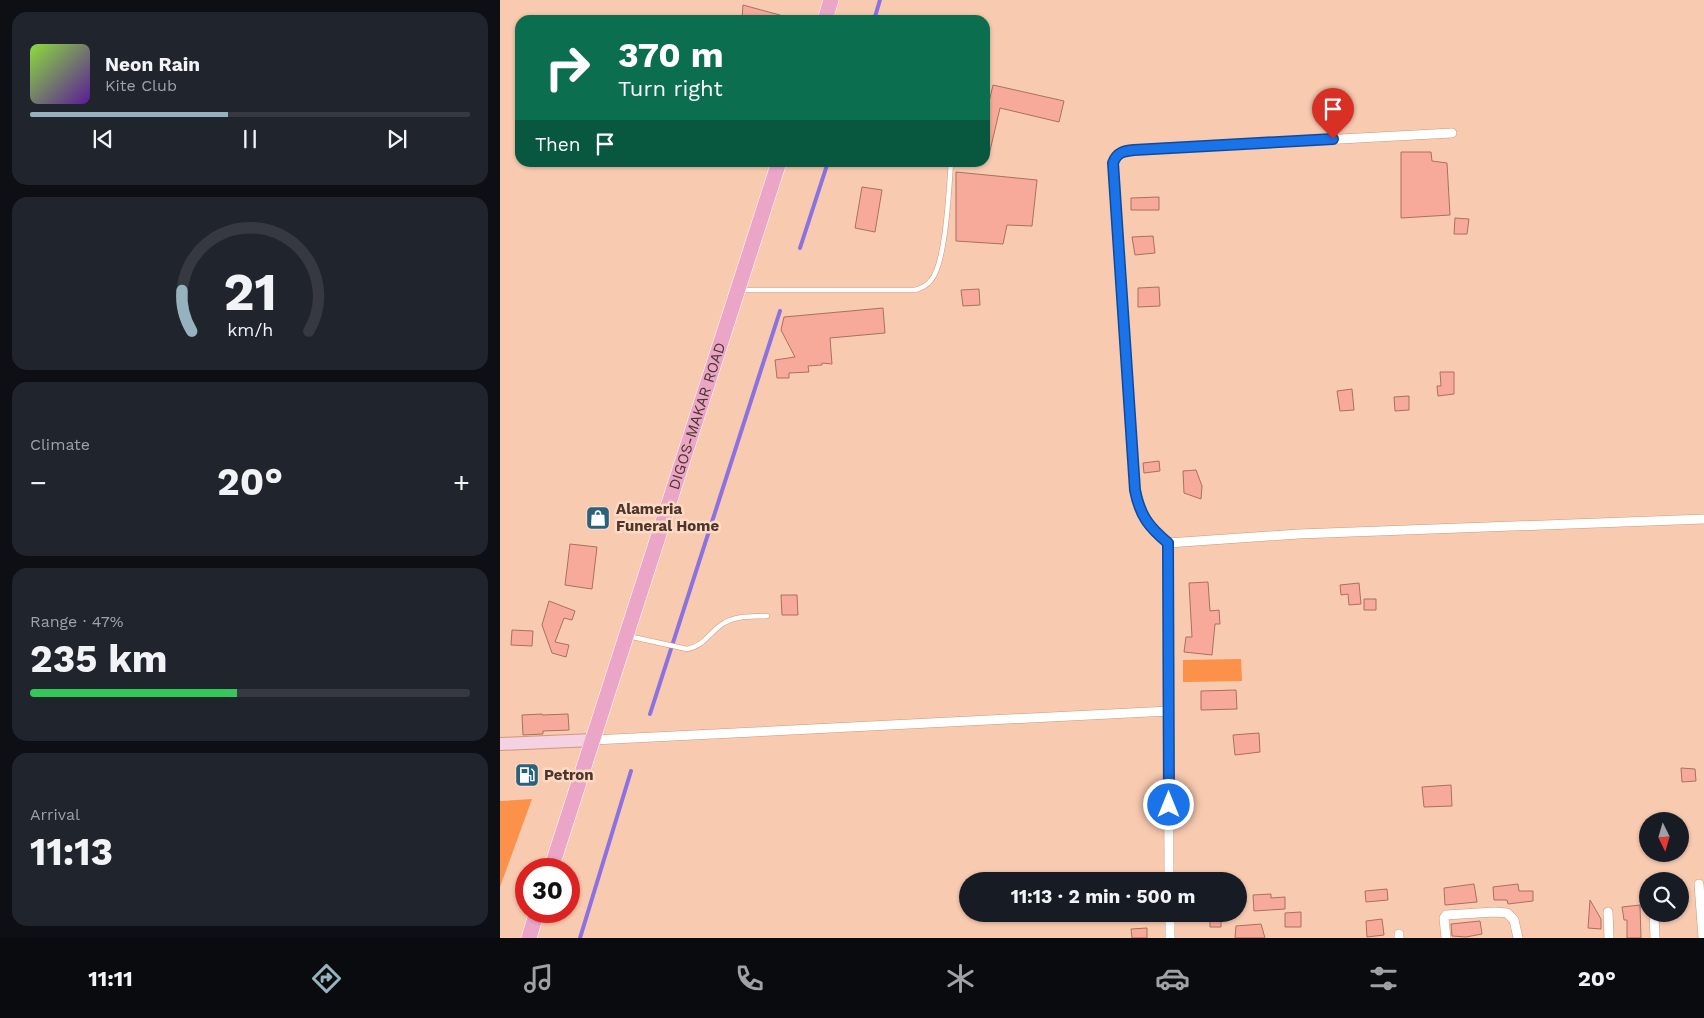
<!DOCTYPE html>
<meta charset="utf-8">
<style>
:root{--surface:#171b24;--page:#20242c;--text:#f1f3f6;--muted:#9ea1a6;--line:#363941;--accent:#97b2bf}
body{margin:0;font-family:"Work Sans",sans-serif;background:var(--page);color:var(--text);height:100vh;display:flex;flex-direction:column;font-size:19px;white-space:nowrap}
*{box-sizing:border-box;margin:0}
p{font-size:16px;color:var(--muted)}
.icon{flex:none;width:28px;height:28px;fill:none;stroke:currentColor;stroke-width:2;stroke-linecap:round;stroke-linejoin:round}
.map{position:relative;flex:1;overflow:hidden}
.side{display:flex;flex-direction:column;gap:12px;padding:12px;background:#0d0f14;width:500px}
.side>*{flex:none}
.top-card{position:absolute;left:15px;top:15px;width:475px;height:152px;border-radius:15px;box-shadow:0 1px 4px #0004;background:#0b6e4f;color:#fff;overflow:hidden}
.needle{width:32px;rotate:175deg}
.buttons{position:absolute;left:1139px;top:812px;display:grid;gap:10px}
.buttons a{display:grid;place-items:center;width:50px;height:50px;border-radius:50%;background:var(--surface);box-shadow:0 1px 4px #0004;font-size:25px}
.speed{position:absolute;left:15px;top:858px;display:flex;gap:10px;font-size:25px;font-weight:700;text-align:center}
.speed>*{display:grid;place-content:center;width:65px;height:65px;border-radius:50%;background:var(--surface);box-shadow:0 1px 4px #0004;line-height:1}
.speed .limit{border:8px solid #d22;background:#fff;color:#111}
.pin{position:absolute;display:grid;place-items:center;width:42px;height:42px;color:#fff;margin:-51px -21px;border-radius:50% 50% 50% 0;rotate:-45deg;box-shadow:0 0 5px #0007}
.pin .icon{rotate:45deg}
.me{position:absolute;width:55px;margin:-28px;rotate:0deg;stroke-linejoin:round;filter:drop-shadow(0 0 4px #0008)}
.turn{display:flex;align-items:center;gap:18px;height:105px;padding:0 20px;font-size:22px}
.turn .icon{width:65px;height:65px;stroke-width:2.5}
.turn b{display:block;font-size:35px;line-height:42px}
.then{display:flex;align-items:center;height:48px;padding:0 20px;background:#0003;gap:10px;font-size:19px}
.big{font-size:38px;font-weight:700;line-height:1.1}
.side .widget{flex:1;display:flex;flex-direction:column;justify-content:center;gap:8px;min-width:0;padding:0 18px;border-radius:15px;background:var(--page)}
.side .dial{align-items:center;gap:0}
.dial svg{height:130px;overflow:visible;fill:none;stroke:var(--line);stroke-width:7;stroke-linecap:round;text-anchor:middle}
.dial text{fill:var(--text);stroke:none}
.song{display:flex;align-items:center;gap:15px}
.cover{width:60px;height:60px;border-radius:8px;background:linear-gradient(135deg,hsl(90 70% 55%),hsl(270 70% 35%))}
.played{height:5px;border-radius:2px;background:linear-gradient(90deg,var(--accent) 45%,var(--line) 45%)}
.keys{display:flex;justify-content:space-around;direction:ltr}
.heat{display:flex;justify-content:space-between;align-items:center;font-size:28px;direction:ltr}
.charge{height:8px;border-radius:4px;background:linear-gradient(90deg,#34c759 47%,var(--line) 0)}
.trip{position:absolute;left:459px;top:872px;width:288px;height:50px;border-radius:25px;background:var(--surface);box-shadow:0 1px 4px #0004;font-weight:700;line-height:50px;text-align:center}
.menu{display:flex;height:80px;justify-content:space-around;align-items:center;background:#090b0e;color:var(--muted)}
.menu .icon{width:35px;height:35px}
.menu .selected{color:var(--accent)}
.menu b{font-size:22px;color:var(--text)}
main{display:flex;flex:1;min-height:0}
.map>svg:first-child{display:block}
.green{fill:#fc914a}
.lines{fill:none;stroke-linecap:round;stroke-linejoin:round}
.stream{stroke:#8b72e0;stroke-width:4}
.building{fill:#f8aa9a;stroke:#aa6f63}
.lane-casing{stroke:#ce9878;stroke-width:5.5}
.street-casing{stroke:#ce9878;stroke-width:10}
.secondary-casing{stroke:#ce9878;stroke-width:14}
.primary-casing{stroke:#fff;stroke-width:16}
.lane{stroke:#fff;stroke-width:4.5}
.street{stroke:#fff;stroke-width:9}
.secondary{stroke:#f5d2e3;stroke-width:12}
.primary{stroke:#eba6c7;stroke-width:15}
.route-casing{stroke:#114b97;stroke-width:12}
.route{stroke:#1a73e8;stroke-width:9}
.labels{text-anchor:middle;stroke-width:5;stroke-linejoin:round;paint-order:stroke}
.street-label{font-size:15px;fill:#4d3629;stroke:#fddac6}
.poi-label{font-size:15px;font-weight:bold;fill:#4d3629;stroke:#fddac6;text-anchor:start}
</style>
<main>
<section class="side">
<div class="widget">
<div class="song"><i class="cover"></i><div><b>Neon Rain</b><p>Kite Club</p></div></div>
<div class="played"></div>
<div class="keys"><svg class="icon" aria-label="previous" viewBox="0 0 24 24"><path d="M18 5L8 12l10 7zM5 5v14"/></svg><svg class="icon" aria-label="pause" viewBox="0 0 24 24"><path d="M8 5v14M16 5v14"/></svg><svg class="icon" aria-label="next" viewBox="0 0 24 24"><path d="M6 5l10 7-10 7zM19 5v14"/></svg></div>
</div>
<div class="widget dial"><svg viewBox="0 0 100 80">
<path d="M14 69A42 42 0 1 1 86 69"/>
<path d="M14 69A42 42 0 0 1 8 44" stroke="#97b2bf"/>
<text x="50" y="56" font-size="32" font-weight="700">21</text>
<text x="50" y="72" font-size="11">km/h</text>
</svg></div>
<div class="widget"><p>Climate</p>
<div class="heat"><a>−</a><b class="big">20°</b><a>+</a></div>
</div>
<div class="widget"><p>Range · 47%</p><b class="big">235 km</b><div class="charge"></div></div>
<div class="widget"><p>Arrival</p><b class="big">11:13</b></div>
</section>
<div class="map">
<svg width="1204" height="938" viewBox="0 0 1204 938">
<rect width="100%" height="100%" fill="#f8cab0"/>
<path class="green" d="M741 659 742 681 683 682V660Z
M32 799 0 887V801Z"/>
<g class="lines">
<path class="stream" d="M374 20 380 0
M300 248 328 162
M150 714 280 311
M80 938 131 771"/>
</g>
<path class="building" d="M243 5 287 17 286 20H242Z
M493 85 564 101 559 122 500 108 489 155H485V119Z
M901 152H931L932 161 947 163 950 215 901 218Z
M456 172 537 180 532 226 507 225 503 244 456 241Z
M362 187 382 190 375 232 355 228Z
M659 197V210H631V198Z
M955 218 969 219 967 234H954Z
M653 236 655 253 635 255 632 237Z
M659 287 660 306 638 307V288Z
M479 289 480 305 463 306 461 290Z
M383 308 385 333 330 338 332 364 322 363V365L308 366 309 372 289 373V378H277L275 360 295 357 281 330 284 317Z
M940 372H954V394L938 396 937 386H941Z
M852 389 854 410 840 411 837 391Z
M909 396V410L895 411 894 397Z
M659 461 660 471 644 473 643 463Z
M696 470 702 486 701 499 684 493 683 471Z
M70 544 97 547 92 589 65 585Z
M708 582 710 611 719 610 720 624H715L712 655 684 652 686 637H692L689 583Z
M859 583 861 604 849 605 848 594 841 595 840 585Z
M281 595H297L298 615H282Z
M864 599H876V610H864Z
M49 601 75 611 72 620 64 618 55 642 69 645 66 657 52 653 42 625Z
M12 630 33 631 32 646 11 645Z
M736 690 737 709 701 710V691Z
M42 714V715L68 714 69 730 43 731V734L23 735 22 715Z
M759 733 760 752 735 755 733 735Z
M22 765 37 770 32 784 17 779Z
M1181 768 1195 769 1196 781 1182 782Z
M951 785 952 806 924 807 922 787Z
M974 884 977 902 945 905 944 888Z
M1018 884 1019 891H1033V901L1008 904 1007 900H994L993 887Z
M887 889 888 900 866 902 865 891Z
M771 894V898L785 897V909L754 911 753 895Z
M1090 900 1101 919V929L1088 928Z
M1140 905 1141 938H1127V920H1124L1122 907Z
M801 912V927H785V913Z
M710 914 721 915V927H710Z
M882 919 884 935 867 937 866 921Z
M980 921 982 934 966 937 952 936 951 924Z
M761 924 765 938H735L736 926Z
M647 928V938H632L631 929Z"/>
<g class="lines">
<defs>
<path id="lane" d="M242 290H415C421 288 427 286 431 280 446 264 449 187 451 162
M128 636 187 649C205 646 210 631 224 623 237 615 252 617 267 616"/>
<path id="street" d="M952 133 634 150C621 151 614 155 613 169L635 490C640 515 649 527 668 543L799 534 1204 519
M668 543 669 881
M93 740 669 711
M1199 884 1203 938
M1108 912 1109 938
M670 914V938
M1154 914 1155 938
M899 934V938
M946 938 944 918 946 915 994 912 1007 913 1014 920 1018 938"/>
<path id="secondary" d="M0 744 93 740"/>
<g id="primary">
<path d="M325 20 331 0"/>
<path id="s1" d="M51 869 279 162"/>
<path d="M29 938 37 911"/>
</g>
</defs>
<use href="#lane" class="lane-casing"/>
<use href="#street" class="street-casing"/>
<use href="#secondary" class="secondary-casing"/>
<use href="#primary" class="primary-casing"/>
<use href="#lane" class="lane"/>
<use href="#street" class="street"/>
<use href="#secondary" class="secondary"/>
<use href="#primary" class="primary"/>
</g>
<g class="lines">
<defs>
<path id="route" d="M669 805 668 543C649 527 640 516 635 490L613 163C617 152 624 151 634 150L833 139"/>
</defs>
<use href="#route" class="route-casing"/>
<use href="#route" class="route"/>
</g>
<defs>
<symbol id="shop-square" viewBox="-11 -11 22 22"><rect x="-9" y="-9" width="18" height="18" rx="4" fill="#2a627c" stroke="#fddac6"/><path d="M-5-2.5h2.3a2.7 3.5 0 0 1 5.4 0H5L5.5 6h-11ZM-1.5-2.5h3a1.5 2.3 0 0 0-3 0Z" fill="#fff"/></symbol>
<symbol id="fuel-square" viewBox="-11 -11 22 22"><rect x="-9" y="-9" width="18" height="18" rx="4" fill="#2a627c" stroke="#fddac6"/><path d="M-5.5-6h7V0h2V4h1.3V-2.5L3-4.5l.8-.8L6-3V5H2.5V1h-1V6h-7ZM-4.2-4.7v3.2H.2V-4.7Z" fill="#fff"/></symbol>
</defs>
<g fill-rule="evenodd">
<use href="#shop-square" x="84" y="504" width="28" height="28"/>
<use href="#fuel-square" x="13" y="761" width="28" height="28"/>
</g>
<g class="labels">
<g class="street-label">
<text dy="5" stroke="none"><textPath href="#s1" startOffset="476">DIGOS-MAKAR ROAD</textPath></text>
</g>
<g class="poi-label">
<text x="116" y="514">Alameria<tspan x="116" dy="17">Funeral Home</tspan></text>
<text x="44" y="780">Petron</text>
</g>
</g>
</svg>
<div class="buttons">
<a><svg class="needle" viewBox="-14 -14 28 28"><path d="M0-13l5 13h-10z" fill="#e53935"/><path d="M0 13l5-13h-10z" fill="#9ea1a6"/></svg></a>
<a><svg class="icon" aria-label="search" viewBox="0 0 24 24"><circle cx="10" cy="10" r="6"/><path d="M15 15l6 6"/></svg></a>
</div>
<div class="speed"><div class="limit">30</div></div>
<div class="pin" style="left:833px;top:139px;background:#d93025"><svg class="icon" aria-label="arrive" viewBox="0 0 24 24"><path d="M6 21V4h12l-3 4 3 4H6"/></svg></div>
<svg class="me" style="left:669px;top:805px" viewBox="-20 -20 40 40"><circle r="17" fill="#1a73e8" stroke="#fff" stroke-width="3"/><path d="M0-11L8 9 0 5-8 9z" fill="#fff"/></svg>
<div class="trip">11:13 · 2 min · 500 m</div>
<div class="top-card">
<div class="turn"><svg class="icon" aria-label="right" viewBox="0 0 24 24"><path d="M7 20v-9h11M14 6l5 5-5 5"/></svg><div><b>370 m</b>Turn right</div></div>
<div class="then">Then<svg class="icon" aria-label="arrive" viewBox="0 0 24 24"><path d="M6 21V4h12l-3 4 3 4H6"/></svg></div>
</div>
</div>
</main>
<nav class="menu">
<b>11:11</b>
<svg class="icon selected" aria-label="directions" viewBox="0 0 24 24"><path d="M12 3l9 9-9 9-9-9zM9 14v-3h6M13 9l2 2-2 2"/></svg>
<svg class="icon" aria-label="music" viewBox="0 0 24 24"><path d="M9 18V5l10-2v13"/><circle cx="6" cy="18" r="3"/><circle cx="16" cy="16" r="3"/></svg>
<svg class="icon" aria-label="phone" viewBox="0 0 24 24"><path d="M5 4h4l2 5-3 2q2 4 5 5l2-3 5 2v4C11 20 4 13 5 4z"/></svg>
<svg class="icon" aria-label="climate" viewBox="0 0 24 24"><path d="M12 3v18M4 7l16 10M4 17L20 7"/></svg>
<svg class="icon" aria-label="car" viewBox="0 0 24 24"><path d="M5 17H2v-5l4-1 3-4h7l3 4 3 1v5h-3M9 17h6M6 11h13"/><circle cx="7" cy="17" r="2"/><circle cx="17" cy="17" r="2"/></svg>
<svg class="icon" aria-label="filters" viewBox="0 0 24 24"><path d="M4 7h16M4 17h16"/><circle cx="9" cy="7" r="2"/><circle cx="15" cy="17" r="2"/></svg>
<b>20°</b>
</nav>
